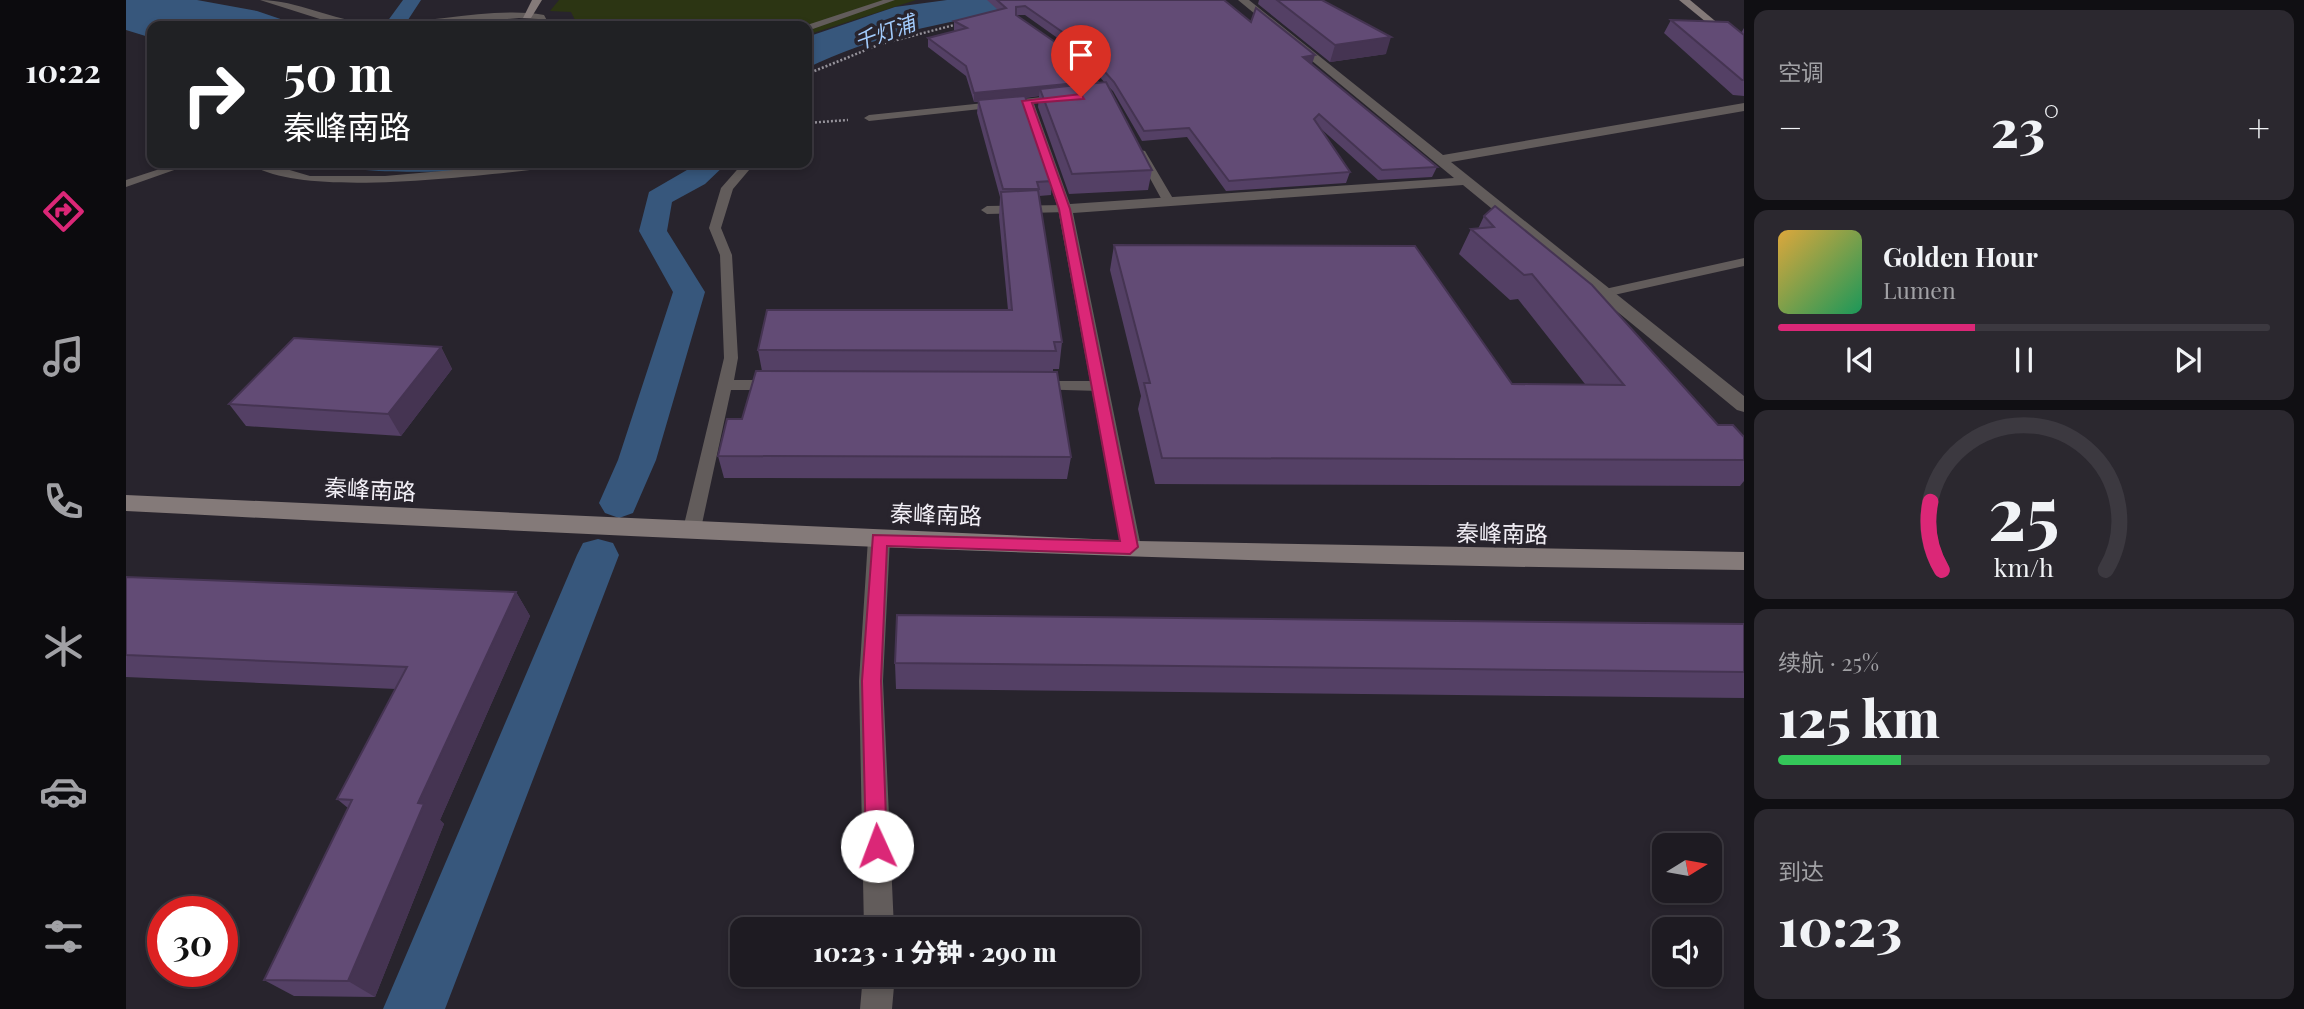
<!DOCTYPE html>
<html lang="zh">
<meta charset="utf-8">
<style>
:root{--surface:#1e1b22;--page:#2b282f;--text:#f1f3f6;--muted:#a1a1a5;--line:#3c3940;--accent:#db2777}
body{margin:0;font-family:"Playfair Display","Noto Sans SC",serif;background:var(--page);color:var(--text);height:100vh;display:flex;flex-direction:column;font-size:26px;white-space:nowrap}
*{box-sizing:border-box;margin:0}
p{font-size:23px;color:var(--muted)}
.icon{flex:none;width:38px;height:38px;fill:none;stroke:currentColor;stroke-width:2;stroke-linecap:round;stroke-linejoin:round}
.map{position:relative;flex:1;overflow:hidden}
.details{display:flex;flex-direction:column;gap:10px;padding:10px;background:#100f13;width:560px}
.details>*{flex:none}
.top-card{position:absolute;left:21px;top:21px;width:665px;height:147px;border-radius:14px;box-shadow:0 4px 10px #0003,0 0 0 2px var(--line);background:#202124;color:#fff;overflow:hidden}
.needle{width:46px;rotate:79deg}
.buttons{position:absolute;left:1526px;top:833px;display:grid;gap:14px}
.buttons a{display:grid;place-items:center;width:70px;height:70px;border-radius:14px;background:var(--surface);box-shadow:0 4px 10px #0003,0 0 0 2px var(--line);font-size:35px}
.speed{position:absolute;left:21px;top:896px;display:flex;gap:14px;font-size:35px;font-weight:700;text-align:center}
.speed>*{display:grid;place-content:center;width:91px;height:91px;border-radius:50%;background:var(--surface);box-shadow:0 4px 10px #0003,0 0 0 2px var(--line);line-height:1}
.speed .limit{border:10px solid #d22;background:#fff;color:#111}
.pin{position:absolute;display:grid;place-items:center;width:60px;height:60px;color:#fff;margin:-72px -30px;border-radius:50% 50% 50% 0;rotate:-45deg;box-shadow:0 0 7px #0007}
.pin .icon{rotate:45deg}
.me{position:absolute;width:77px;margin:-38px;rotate:358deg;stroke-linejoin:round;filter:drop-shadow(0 0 5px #0008)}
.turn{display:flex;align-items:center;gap:24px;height:147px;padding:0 21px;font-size:32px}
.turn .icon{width:91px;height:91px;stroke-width:2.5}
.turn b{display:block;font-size:49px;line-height:60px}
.big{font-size:52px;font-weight:800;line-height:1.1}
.details .tile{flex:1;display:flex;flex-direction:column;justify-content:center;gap:10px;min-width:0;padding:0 24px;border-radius:14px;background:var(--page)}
.details .dial{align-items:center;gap:0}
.dial svg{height:182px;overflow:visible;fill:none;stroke:var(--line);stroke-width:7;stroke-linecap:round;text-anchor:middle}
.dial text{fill:var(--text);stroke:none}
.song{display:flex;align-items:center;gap:21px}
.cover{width:84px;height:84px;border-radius:10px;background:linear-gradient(135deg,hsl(40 70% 55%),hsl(150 70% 35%))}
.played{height:7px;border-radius:4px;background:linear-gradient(90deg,var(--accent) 40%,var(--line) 40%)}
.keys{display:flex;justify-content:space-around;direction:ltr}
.heat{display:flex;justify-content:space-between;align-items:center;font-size:38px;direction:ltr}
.charge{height:10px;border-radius:5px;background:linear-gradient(90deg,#34c759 25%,var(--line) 0)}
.trip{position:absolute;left:604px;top:917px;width:410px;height:70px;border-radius:14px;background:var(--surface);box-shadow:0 4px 10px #0003,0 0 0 2px var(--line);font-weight:800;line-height:70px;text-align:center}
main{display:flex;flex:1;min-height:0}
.tab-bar{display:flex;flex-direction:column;width:126px;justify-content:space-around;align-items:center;background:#0c0b0e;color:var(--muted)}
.tab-bar .icon{width:49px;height:49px}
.tab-bar .current{color:var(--accent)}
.tab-bar b{font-size:32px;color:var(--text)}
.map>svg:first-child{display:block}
.green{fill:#2c3513}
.water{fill:#37577c}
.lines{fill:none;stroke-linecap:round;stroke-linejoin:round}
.canal{fill:#37577c;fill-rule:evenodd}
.path{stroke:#96939b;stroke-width:2.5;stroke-dasharray:2 2;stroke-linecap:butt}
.lane{fill:#625c5b;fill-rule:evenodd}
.street{fill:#625c5b;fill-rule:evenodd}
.secondary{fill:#847a79;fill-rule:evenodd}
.wall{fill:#544065;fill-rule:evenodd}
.shaded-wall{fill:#453452}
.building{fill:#624b75;stroke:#453452;stroke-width:2}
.route{fill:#db2777;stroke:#8e194d;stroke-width:2}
.labels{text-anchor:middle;stroke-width:7;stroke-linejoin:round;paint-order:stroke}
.far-water-label{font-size:21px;font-style:italic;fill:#a2cbfc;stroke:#28242d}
.street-label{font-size:23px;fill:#f3f0f7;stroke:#28242d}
</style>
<main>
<nav class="tab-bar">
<b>10:22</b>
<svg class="icon current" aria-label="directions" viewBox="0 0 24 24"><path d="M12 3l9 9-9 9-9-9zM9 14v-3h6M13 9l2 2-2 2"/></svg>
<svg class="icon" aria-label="music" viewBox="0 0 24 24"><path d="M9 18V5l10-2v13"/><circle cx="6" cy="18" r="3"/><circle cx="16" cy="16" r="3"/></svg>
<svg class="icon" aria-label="phone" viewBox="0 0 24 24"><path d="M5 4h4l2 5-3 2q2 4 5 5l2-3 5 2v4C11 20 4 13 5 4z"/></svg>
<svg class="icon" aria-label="climate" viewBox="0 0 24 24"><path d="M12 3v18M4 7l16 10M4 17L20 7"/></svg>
<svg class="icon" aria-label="car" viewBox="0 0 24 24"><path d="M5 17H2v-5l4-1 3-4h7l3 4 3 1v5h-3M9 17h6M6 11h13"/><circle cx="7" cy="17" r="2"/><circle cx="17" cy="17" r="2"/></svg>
<svg class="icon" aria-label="filters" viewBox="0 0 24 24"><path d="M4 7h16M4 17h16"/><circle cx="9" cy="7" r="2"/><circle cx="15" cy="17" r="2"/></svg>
</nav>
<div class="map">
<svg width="1618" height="1009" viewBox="0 0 1618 1009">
<rect width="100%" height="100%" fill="#28242d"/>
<path class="green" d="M433 0H790L681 35V26H452L445 12 424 11Z"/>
<path class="water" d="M0 0H71L131 11 175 26H26V38L0 30Z
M821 0H974C879 11 767 25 681 68V37L769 7Z
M193 163H400C356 173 235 176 193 163Z"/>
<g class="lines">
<path class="canal" d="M277 0H295L278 26H258Z
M573 163H601L579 184 546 202 541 231 579 292 530 460 507 513 493 518 479 513 473 503 492 460 547 292 513 231 523 192Z
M472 539 487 543 493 555 319 1009H257L451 555 457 543Z"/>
<path class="path" d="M681 74 755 44 832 24
M681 123 722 120"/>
<path class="lane" d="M134 0C172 0 206 21 245 23 300 25 367 6 418 15L424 26H416L412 19 393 18 304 26H228L197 20Z
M757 0H769L684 30 681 31V26H678Z
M936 95 940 96V100L743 121 738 118 743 115Z
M1010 149 1019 151 1049 202 1047 205 1037 202 1009 151Z
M52 163H68L0 187V180Z
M123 163H140L184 176H259L407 163H449L443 166C375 172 175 202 123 163Z
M617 163H629L607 189 595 228 606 255 612 358 608 380H647L655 385 647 390H605L574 533 571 538H559L556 533 598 358 594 255 583 228 595 188Z
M939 205 945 209 943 212 861 214 855 210 861 206Z
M1618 258V266L1479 297 1472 293 1479 289Z
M910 381H973L981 386 973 391 905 389 902 386 905 383Z"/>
<path class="street" d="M1112 0H1123L1317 155 1618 103V111L1325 162 1618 396V412L1611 410 1337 185 947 213 1015 547 1012 553 1004 555 996 553 932 209 897 98 907 101 944 204 1328 178Z
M753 531 761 533 764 539 757 681 768 929H738L733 681 742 539 745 533Z
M737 975H769L766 1009H734Z"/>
<path class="secondary" d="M406 0H416L405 18H397Z
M1553 0H1564L1618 45V53Z
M0 495 1011 541 1618 552V570C1078 565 539 539 0 511Z"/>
</g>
<path class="wall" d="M861 0H1098L1125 22 1186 64 1311 167 1306 177 1252 180 1193 127 1224 172 1220 183 1100 191 1061 137 1016 141 987 91 981 85 1026 170 1022 190 943 194 912 107 913 96 899 98 926 181 925 195 913 196 936 342 933 369H927V372L945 457 941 479 598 478 592 456 616 419 636 371 632 350 882 310 873 217 874 197 851 113 852 102H848L840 76 802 47V38L829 31 828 30V21L872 10ZM891 15H899L954 54 979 83H971Z
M1133 0H1196L1260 54 1204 62 1132 4Z
M1545 20 1615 33 1618 28V96L1607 95 1538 33Z
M1358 216 1592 425 1618 437V481L1614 486 1029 484 1012 409 1015 396 984 270 988 245 1386 384H1459L1392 299 1384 300 1333 254 1345 229H1352Z
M315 347 326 369 275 436 120 426 103 404Z
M0 577 390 592 404 616 314 820 318 824 249 997 168 996 138 980 222 808 211 799 270 689 0 677Z
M1618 624V698L770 689 769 663Z"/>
<path class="shaded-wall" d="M1265 37 1260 54 1204 62 1209 45Z
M1189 55 1186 64 1177 57Z
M971 81 970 91 914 89 913 96 848 102V93Z
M315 347 326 369 275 436 262 414Z
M390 592 404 616 314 820 318 824 249 997 222 981 292 803Z"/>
<path class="building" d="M871 0H1098L1125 22 1130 8 1189 55 1177 57 1311 167 1256 170 1193 114 1188 119 1224 172 1103 181 1063 128 1018 131 988 82 955 45 899 6 890 7V15L945 53 971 81 848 93 840 66 802 38 841 28 828 21 880 8Z
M1151 0H1196L1265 37 1209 45Z
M1545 20 1602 22 1618 35V80H1616Z
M980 82 1026 170 946 174 914 89Z
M899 96 926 181 911 182 913 189H877L852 100Z
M912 190 936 342H928L930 351 632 350 641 310H886L875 192Z
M1369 206 1466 285 1592 425H1607L1618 437V460L1036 458 1018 383H1024L988 245 1289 246 1386 384 1498 385 1406 274 1398 275 1345 229 1368 227 1358 216Z
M168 338 315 347 262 414 103 404Z
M630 371 931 372 945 457 592 456 601 419H616Z
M0 577 390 592 292 803 298 804 222 981 138 980 226 800 211 799 281 667 0 655Z
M771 615 1618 624V672L769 663Z"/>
<path class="route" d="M955 94 958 99 906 103 944 209 1012 547 1004 554 761 546 755 681 761 846 758 854 751 857 743 854 740 846 736 681 747 535 994 541 933 209 896 101Z"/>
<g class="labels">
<g class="far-water-label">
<text transform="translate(759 33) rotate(-20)" y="7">千灯浦</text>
</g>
<g class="street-label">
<text transform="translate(244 490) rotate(3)" y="8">秦峰南路</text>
<text transform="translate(810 515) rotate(2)" y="8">秦峰南路</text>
<text transform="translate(1376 534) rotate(1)" y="8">秦峰南路</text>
</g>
</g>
</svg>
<div class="buttons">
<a><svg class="needle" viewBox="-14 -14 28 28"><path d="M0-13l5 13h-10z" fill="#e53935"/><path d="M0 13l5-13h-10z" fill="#a1a1a5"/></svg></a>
<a><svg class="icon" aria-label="sound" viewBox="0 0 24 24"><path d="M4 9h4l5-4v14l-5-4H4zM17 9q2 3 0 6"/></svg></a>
</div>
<div class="speed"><div class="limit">30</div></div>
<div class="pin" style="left:955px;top:97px;background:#d93025"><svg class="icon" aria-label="arrive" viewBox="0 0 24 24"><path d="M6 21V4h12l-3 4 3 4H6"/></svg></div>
<svg class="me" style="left:751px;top:846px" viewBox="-20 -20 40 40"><circle r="19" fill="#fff"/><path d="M0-13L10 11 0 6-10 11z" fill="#db2777"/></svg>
<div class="trip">10:23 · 1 分钟 · 290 m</div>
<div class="top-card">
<div class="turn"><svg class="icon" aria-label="right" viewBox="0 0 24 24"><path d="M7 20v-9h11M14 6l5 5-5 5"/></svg><div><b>50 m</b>秦峰南路</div></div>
</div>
</div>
<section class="details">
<div class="tile"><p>空调</p>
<div class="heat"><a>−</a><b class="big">23°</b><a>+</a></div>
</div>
<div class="tile">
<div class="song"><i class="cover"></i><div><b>Golden Hour</b><p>Lumen</p></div></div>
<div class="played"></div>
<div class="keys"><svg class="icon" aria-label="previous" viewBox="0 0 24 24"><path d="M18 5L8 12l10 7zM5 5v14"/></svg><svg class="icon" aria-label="pause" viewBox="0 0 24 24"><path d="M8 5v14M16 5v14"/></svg><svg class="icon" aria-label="next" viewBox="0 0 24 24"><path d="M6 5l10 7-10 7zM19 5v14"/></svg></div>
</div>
<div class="tile dial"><svg viewBox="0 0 100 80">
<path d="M14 69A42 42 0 1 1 86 69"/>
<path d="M14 69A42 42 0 0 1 9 39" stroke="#db2777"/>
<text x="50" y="56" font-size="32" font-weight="700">25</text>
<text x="50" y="72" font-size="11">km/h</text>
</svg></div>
<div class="tile"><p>续航 · 25%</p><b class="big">125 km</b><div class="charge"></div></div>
<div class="tile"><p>到达</p><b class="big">10:23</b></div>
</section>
</main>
